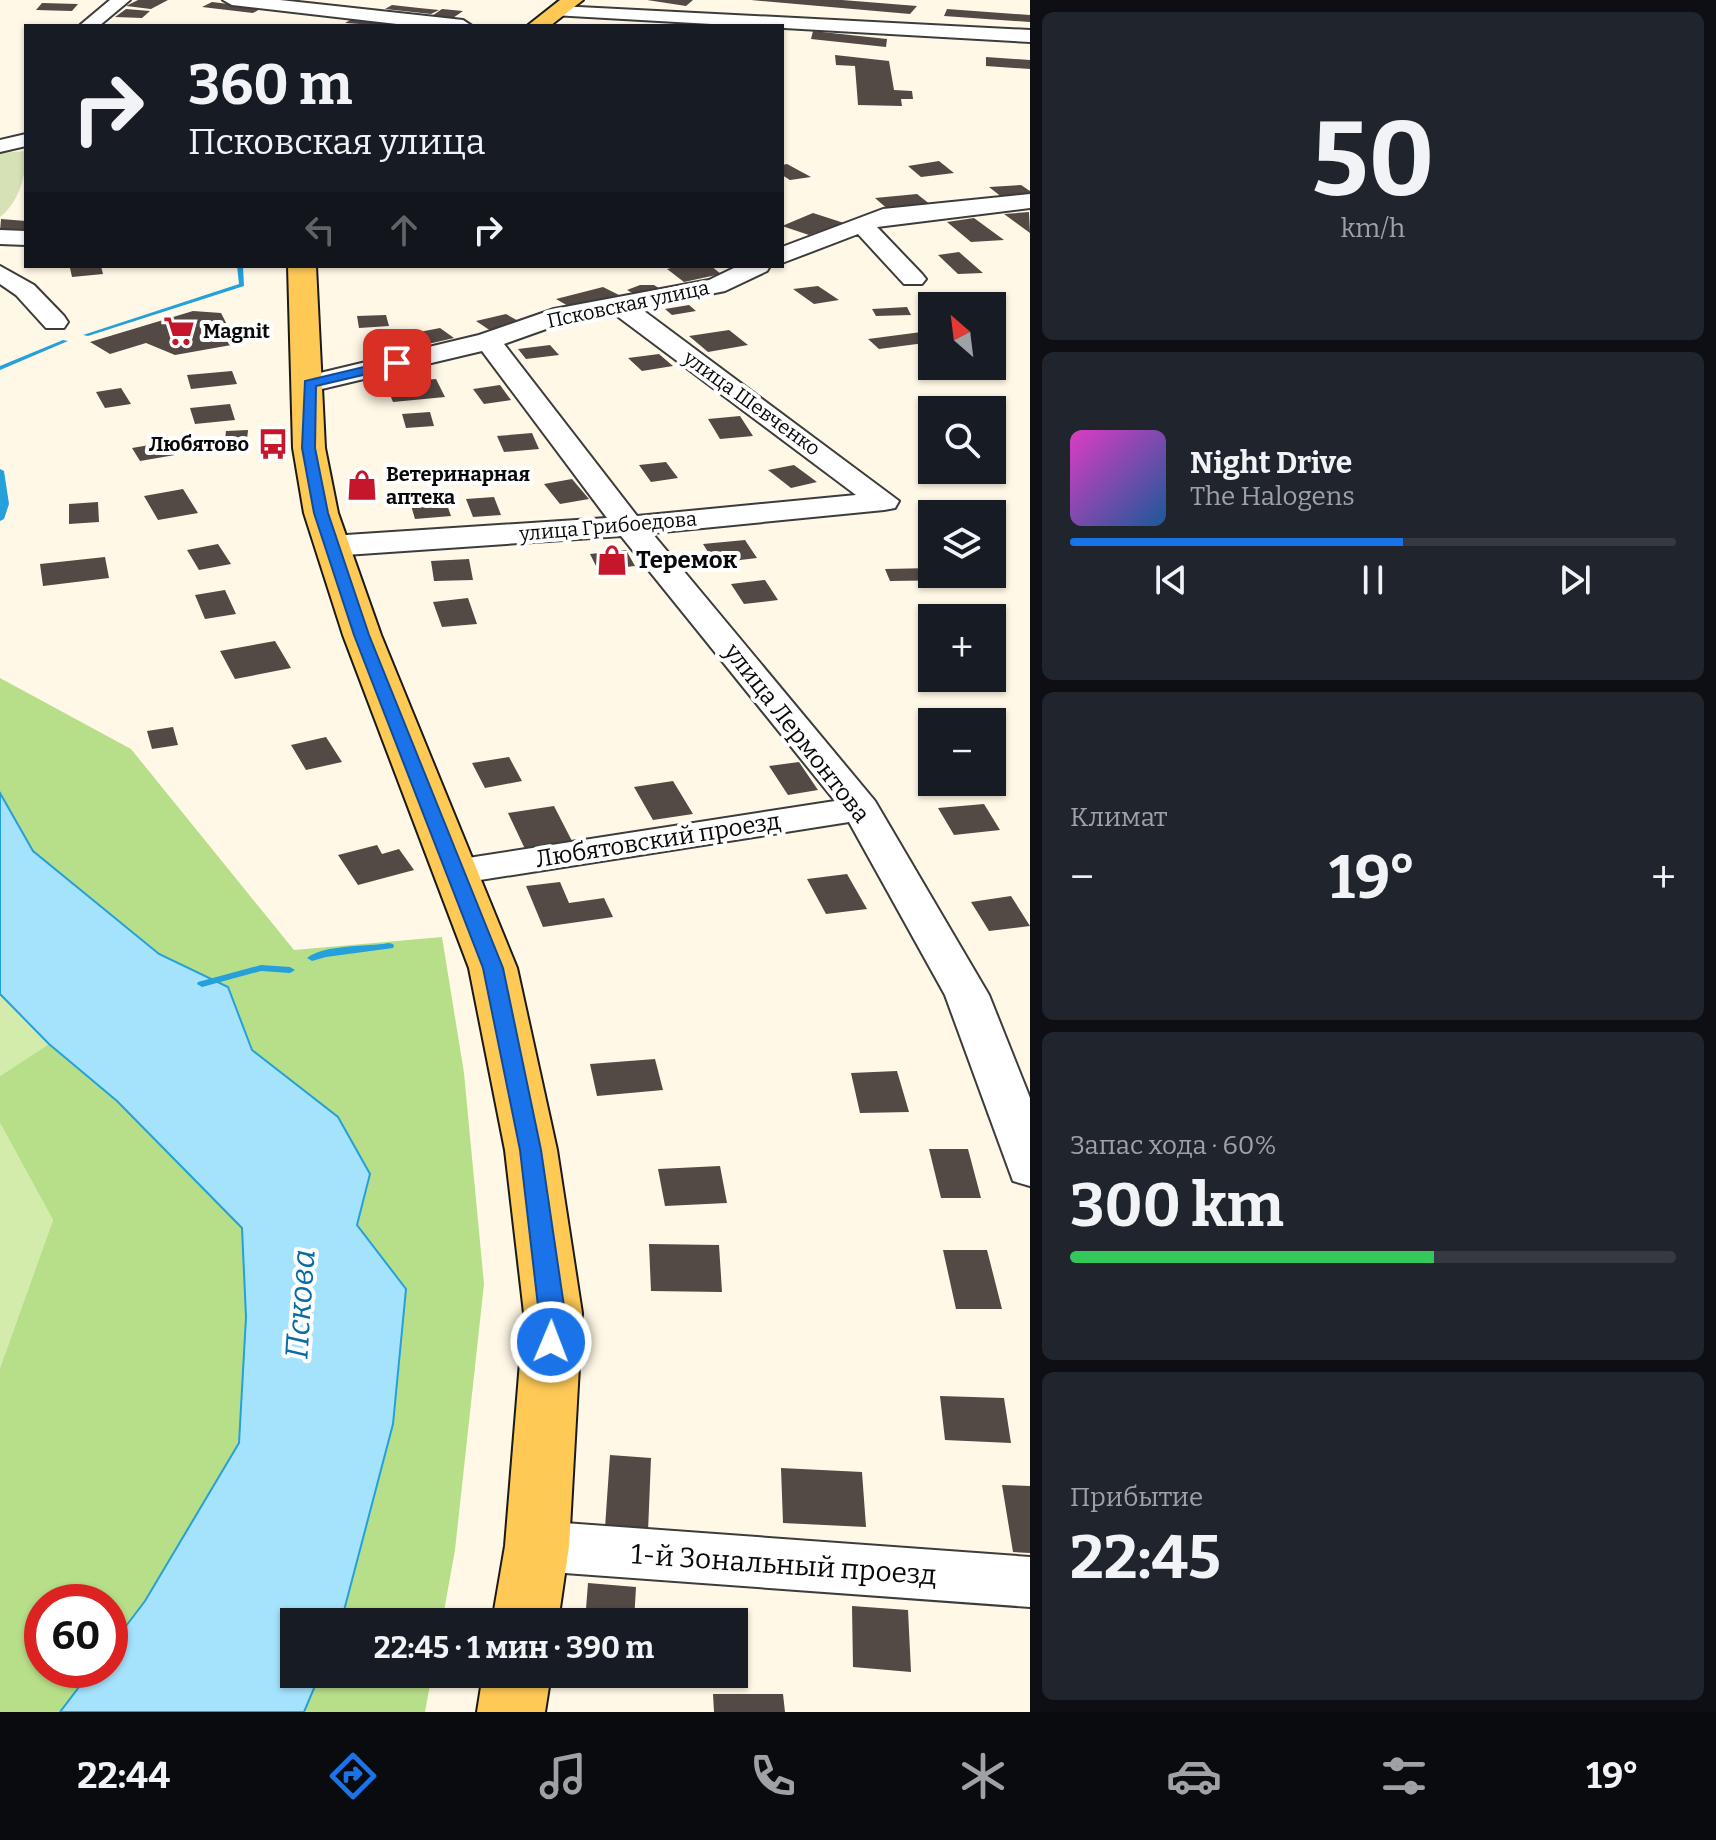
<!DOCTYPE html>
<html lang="ru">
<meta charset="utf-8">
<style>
:root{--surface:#171b24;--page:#20242c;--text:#f1f3f6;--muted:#9ea1a6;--line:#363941;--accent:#1a73e8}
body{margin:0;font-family:Bitter,serif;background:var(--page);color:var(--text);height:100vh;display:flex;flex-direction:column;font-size:30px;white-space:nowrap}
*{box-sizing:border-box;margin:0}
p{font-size:26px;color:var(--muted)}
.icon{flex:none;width:44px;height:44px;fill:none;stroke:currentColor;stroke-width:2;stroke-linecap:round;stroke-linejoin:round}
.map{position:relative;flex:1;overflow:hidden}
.drawer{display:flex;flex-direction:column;gap:12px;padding:12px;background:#0d0f14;width:686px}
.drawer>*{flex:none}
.guide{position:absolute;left:24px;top:24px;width:760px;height:244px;border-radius:0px;box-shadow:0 2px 6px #0004;background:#171b24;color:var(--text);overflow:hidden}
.needle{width:52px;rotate:332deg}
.tools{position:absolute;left:918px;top:292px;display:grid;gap:16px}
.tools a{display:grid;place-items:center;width:88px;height:88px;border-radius:0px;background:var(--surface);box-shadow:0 2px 6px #0004;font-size:40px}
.speed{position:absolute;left:24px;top:1584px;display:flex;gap:16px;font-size:40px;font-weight:700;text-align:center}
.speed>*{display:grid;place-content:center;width:104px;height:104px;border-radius:50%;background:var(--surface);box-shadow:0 2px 6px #0004;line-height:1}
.speed .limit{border:12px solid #d22;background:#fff;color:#111}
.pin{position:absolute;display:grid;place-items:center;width:68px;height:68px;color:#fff;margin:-34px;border-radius:16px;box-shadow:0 4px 12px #0006}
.me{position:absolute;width:88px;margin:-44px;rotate:1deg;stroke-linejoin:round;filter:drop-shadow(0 0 6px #0008)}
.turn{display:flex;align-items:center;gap:28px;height:168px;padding:0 32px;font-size:36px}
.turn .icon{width:104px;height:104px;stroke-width:2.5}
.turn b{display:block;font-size:56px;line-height:68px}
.lanes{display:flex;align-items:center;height:76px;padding:0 32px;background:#0003;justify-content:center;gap:40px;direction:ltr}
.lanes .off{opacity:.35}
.big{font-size:60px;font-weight:700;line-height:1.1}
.drawer .tile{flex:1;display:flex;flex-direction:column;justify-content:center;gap:12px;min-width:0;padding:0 28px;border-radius:12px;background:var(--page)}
.drawer .dial{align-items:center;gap:0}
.dial b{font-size:104px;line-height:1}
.song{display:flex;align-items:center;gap:24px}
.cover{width:96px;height:96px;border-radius:12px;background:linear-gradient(135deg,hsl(310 70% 55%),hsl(210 70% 35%))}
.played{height:8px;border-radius:4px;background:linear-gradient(90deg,var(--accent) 55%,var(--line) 55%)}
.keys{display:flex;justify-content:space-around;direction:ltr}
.heat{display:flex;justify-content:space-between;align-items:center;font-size:44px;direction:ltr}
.charge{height:12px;border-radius:6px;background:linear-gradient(90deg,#34c759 60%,var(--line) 0)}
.trip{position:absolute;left:280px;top:1608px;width:468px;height:80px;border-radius:0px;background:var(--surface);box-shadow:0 2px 6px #0004;font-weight:700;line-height:80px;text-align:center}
.tab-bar{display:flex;height:128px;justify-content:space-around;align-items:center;background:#090b0e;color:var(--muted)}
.tab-bar .icon{width:56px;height:56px}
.tab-bar .current{color:var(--accent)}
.tab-bar b{font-size:36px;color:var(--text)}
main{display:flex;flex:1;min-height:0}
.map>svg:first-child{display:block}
.green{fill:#d3ecac}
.forest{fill:#b7df8a}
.cemetery{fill:#d7e1b6}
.water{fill:#a5e2fc;stroke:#25a0da;stroke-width:2}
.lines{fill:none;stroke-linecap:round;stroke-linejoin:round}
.stream{fill:#25a0da;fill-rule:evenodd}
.building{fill:#534945}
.minor-casing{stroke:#3c3c3c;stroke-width:4}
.primary-casing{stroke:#1a1a1a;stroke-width:4}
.minor{fill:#fff;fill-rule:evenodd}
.primary{fill:#ffc956;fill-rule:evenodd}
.route{fill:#1a73e8;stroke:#114b97;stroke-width:2}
.labels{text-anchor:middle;stroke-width:8;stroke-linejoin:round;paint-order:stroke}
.far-street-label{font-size:20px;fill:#090909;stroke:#fff}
.far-poi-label{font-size:20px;font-weight:bold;fill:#090909;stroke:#fff;text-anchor:start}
.poi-label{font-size:24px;font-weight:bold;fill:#090909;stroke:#fff;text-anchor:start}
.street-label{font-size:24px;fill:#090909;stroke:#fff}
.near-street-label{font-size:28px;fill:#090909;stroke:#fff}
.near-water-label{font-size:32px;font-style:italic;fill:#096da5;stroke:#fff}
</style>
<main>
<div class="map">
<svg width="1030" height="1712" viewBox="0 0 1030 1712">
<rect width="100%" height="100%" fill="#fff8e6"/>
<path class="green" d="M0 994 49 1044 0 1076Z
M0 1123 53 1220 0 1368Z"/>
<path class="forest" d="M0 678 131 749 294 950 442 937 464 1073 484 1284 455 1550 442 1622H341L393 1424 406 1289 357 1225 369 1174 338 1117 252 1050 228 987 159 954 33 851 0 793Z
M49 1044 117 1101 242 1228 246 1317 239 1443 145 1601 110 1647V1602H42V1670H92L60 1712H0V1368L53 1220 0 1123V1076Z
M320 1674H432L425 1712H304Z"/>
<path class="cemetery" d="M26 151C26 175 20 201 0 217V153Z"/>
<path class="water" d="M0 793 33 851 159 954 228 987 252 1050 338 1117 370 1174 357 1225 406 1289 393 1424 341 1622H294V1674H320L304 1712H60L92 1670H110V1647L145 1601 239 1443 246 1317 242 1228 117 1101 49 1044 0 994Z"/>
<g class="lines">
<path class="stream" d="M237 266H243L244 286 88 336 83 335 239 284Z
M63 340 68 341 0 370V366Z
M0 469 4 471 9 504 4 519 0 521Z
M389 943 393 944 394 946 393 948 326 957 312 961 307 958C325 944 366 947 389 943Z
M261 965 290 967 295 970 290 973 261 971 202 987 197 984 198 982Z"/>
</g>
<path class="building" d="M138 0H168L151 9 126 6Z
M647 0H693L686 6Z
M751 0H842L917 6 910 14Z
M212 2 262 8 253 13 202 7Z
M42 3 78 4 72 11 36 10Z
M392 5 419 8 439 10 431 14 385 9Z
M126 9 150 11 142 18 115 17Z
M442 9 463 11 450 20 429 18Z
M947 9 1030 15V22L944 16Z
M354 18 395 23 389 26 345 23Z
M813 31 887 39 886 47 811 39Z
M835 55 889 61 894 90 912 91 913 99H901L902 106 858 105 855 66 836 65Z
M986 57 1030 60V69L986 66Z
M939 161 954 173 921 177 908 166Z
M787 164 811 177 790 180 782 175V165Z
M1021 185 1030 191V196L1003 198 989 187Z
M917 194 931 205 890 211 875 198Z
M1029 212 1030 233 1004 214Z
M813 213 844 223 809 235 782 226Z
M974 218 1004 240 971 242 947 222Z
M1 219 26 221V232L0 231Z
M959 252 983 273 958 274 938 255Z
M101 266 103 274 72 277 70 268Z
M679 266H711L721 274 684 282 667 269Z
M640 285H654L662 290 636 295 627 290Z
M818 286 839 300 814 304 793 289Z
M603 287 619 295 570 307 556 299Z
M689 305 696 311 672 315 665 309Z
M907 307 911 315 876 316 872 309Z
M193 311 221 313 237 344 175 355 146 343 110 354 90 342Z
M506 314 522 323 491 331 476 321Z
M386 315 389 326 359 328 357 316Z
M440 328 454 338 428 344 414 333Z
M729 330 748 345 708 352 689 336Z
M929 331 932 342 879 349 868 339Z
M402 341 404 351 374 353 372 343Z
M550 345 559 355 526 359 518 349Z
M659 354 673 366 642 371 628 358Z
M232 371 237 384 191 389 187 375Z
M436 379 445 397 393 402 385 383Z
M500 385 511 400 484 404 473 389Z
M121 388 131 404 105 408 96 392Z
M230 404 235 420 195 424 190 408Z
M430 412 434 426 406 428 402 414Z
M740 416 753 436 720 439 708 419Z
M248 430 247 440H225L226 431Z
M532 433 539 449 504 452 497 436Z
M167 442 175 455 140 461 132 448Z
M666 462 678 478 651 482 639 465Z
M794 465 817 482 791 488 768 470Z
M370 479 373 489 354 491 351 481Z
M572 479 589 499 560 504 544 484Z
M183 489 198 513 158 520 144 496Z
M494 497 501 515 473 517 466 499Z
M445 499 451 516 415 519 410 502Z
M98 502 99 522 69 524V504Z
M745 540 757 558 715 563 703 544Z
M218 544 231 564 199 570 187 550Z
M626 550 635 566 598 570 590 554Z
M105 557 109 578 43 586 40 564Z
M469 559 473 580 434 581 431 561Z
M932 568V574H954L957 580 890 581 885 569Z
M765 580 778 600 744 604 731 584Z
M225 590 236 614 205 619 195 595Z
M468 598 477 624 442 627 433 602Z
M275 641 291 668 235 679 220 651Z
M173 727 178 745 152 749 147 731Z
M326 737 342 762 306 770 291 745Z
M509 757 522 781 485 788 472 763Z
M799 762 818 790 788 795 769 766Z
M673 781 693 814 653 820 634 787Z
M984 804 1000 830 954 835 938 808Z
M554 806 572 841 525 849 508 813Z
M377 845 382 854 399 849 414 870 358 885 338 855Z
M847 874 867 909 826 914 807 879Z
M560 882 569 903 604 898 613 917 543 927 526 886Z
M1011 896 1030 926 989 931 971 902Z
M655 1059 663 1090 597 1096 590 1064Z
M897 1071 909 1112 860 1113 851 1073Z
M929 1149H968L981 1198H941Z
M720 1166 727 1203 665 1206 658 1169Z
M649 1244 719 1245 722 1292 651 1291Z
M943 1250H987L1002 1309H956Z
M940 1396 1004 1398 1011 1443 945 1440Z
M610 1455 651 1458 648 1532 605 1528Z
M781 1468 862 1472 866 1527 783 1523Z
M1002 1485 1030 1486V1553L1013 1552Z
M588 1583 636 1587 634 1622H585Z
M852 1606 908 1610 911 1672 853 1667Z
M713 1694H783L785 1712H714Z"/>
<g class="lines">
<defs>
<path id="minor" d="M110 0H130L99 26H79Z
M223 0H280L463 20 472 26H414L232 5Z
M559 6 1030 30V42L553 15 550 11Z
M26 134V146L0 152V140Z
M1030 194V208L877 227 922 274 926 279 922 284H904L858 234 782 263V247L883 209Z
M0 230 26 231V245L0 244Z
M0 266 34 285 64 316 68 322 64 328H46L16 295 0 284Z
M738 266H770L767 271 725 291 640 308 899 501 895 508 884 510 652 533 875 801 989 995 1030 1098V1186L1013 1181 945 995 849 822 455 884 441 881 435 872 441 863 455 860 835 801 621 536 331 556 320 553 315 546 320 539 331 536 607 518 482 351 309 392 299 390 295 384 299 378 479 335 554 309 709 280ZM613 313 856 495 637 516 504 344 560 324Z
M537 1521 1030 1557V1607L537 1571 517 1563 508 1546 517 1529Z"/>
<path id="primary" d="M560 0H583L550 26H527Z
M288 266H316L325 448 338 513 381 635 517 968 557 1150 582 1313 569 1546 558 1622H492L505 1546 524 1313 505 1150 469 968 343 635 304 513 293 448Z
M483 1674H551L545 1712H477Z"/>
</defs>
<use href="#minor" class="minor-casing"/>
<use href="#primary" class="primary-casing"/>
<use href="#minor" class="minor"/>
<use href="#primary" class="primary"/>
</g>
<path class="route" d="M397 359 403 363 401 366 316 386 315 448 328 513 369 635 503 968 541 1150 565 1313 559 1349H543L520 1150 483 968 354 635 314 513 302 448 305 381Z"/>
<defs>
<symbol id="supermarket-bare" viewBox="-9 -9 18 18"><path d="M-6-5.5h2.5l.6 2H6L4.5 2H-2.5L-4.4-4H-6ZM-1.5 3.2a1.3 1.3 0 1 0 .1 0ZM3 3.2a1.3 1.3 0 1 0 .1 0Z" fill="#c5162c" stroke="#fff" stroke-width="2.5" paint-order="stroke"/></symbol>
<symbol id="bus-bare" viewBox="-9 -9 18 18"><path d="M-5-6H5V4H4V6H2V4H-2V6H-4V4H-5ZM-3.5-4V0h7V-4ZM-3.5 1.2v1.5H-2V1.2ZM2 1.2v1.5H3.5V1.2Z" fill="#c5162c" stroke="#fff" stroke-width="2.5" paint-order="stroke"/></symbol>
<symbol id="shop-bare" viewBox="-9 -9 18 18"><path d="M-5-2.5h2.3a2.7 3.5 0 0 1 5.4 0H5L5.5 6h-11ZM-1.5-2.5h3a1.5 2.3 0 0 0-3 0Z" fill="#c5162c" stroke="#fff" stroke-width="2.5" paint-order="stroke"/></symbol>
</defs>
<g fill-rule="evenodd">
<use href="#supermarket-bare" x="157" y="309" width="44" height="44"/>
<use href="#bus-bare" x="251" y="422" width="44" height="44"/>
<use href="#shop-bare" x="340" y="463" width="44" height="44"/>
<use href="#shop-bare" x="590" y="538" width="44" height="44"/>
</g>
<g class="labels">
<g class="far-street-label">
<text transform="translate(628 304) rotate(-12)" y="7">Псковская улица</text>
<text transform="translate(752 403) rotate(36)" y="7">улица Шевченко</text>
<text transform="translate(608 526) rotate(-5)" y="7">улица Грибоедова</text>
</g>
<g class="far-poi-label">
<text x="203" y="338">Magnit</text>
<text x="249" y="451" text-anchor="end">Любятово</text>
<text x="386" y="481">Ветеринарная<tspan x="386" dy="23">аптека</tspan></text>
</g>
<g class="poi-label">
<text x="636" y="568">Теремок</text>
</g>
<g class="street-label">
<text transform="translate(797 733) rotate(52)" y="8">улица Лермонтова</text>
<text transform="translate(658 840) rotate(-9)" y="8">Любятовский проезд</text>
</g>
<g class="near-street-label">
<text transform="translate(784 1564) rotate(4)" y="10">1-й Зональный проезд</text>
</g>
<g class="near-water-label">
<text transform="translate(300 1304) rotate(-86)" y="11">Пскова</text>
</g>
</g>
</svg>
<div class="tools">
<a><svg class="needle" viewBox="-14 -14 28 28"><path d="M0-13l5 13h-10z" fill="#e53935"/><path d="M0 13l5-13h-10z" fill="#9ea1a6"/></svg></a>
<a><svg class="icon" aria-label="search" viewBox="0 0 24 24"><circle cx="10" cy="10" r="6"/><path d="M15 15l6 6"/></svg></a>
<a><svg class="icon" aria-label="layers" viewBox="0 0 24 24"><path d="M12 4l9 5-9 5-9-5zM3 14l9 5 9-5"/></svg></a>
<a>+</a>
<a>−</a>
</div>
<div class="speed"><div class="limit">60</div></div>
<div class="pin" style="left:397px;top:363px;background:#d93025"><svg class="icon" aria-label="arrive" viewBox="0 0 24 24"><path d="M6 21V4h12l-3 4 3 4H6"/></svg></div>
<svg class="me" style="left:551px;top:1342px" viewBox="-20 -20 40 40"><circle r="17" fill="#1a73e8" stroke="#fff" stroke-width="3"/><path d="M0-11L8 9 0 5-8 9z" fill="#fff"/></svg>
<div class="trip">22:45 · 1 мин · 390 m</div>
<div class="guide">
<div class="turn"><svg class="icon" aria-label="right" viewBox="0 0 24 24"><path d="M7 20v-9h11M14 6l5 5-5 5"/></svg><div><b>360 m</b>Псковская улица</div></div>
<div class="lanes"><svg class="icon off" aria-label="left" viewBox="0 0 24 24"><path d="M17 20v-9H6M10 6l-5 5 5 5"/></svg><svg class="icon off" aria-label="ahead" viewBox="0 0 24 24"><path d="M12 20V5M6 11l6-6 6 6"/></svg><svg class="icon" aria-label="right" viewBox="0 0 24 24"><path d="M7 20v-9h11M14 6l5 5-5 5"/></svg></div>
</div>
</div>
<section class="drawer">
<div class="tile dial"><b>50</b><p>km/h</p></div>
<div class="tile">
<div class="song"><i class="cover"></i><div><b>Night Drive</b><p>The Halogens</p></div></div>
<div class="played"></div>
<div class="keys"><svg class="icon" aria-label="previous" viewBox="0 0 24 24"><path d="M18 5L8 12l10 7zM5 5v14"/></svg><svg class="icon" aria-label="pause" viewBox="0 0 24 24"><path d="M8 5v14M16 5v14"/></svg><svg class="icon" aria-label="next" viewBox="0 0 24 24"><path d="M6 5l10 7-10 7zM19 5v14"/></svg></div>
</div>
<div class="tile"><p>Климат</p>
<div class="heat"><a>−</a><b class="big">19°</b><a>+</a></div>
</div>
<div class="tile"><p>Запас хода · 60%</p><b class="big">300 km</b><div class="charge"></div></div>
<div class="tile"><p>Прибытие</p><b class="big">22:45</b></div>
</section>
</main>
<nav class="tab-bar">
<b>22:44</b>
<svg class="icon current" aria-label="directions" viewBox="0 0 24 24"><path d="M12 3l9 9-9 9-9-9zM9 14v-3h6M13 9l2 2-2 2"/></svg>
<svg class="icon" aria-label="music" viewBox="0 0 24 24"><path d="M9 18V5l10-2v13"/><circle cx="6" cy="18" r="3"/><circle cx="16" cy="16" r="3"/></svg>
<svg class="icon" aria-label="phone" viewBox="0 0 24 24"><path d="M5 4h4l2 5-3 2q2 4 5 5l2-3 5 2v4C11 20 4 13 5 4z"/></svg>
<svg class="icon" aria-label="climate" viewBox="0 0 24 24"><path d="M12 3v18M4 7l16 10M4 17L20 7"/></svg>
<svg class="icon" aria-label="car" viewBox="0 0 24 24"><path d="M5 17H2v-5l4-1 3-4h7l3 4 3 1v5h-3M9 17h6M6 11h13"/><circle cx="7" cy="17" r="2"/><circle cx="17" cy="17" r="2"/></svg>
<svg class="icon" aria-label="filters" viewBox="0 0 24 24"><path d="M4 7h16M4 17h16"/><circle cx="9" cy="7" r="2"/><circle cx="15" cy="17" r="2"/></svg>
<b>19°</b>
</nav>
